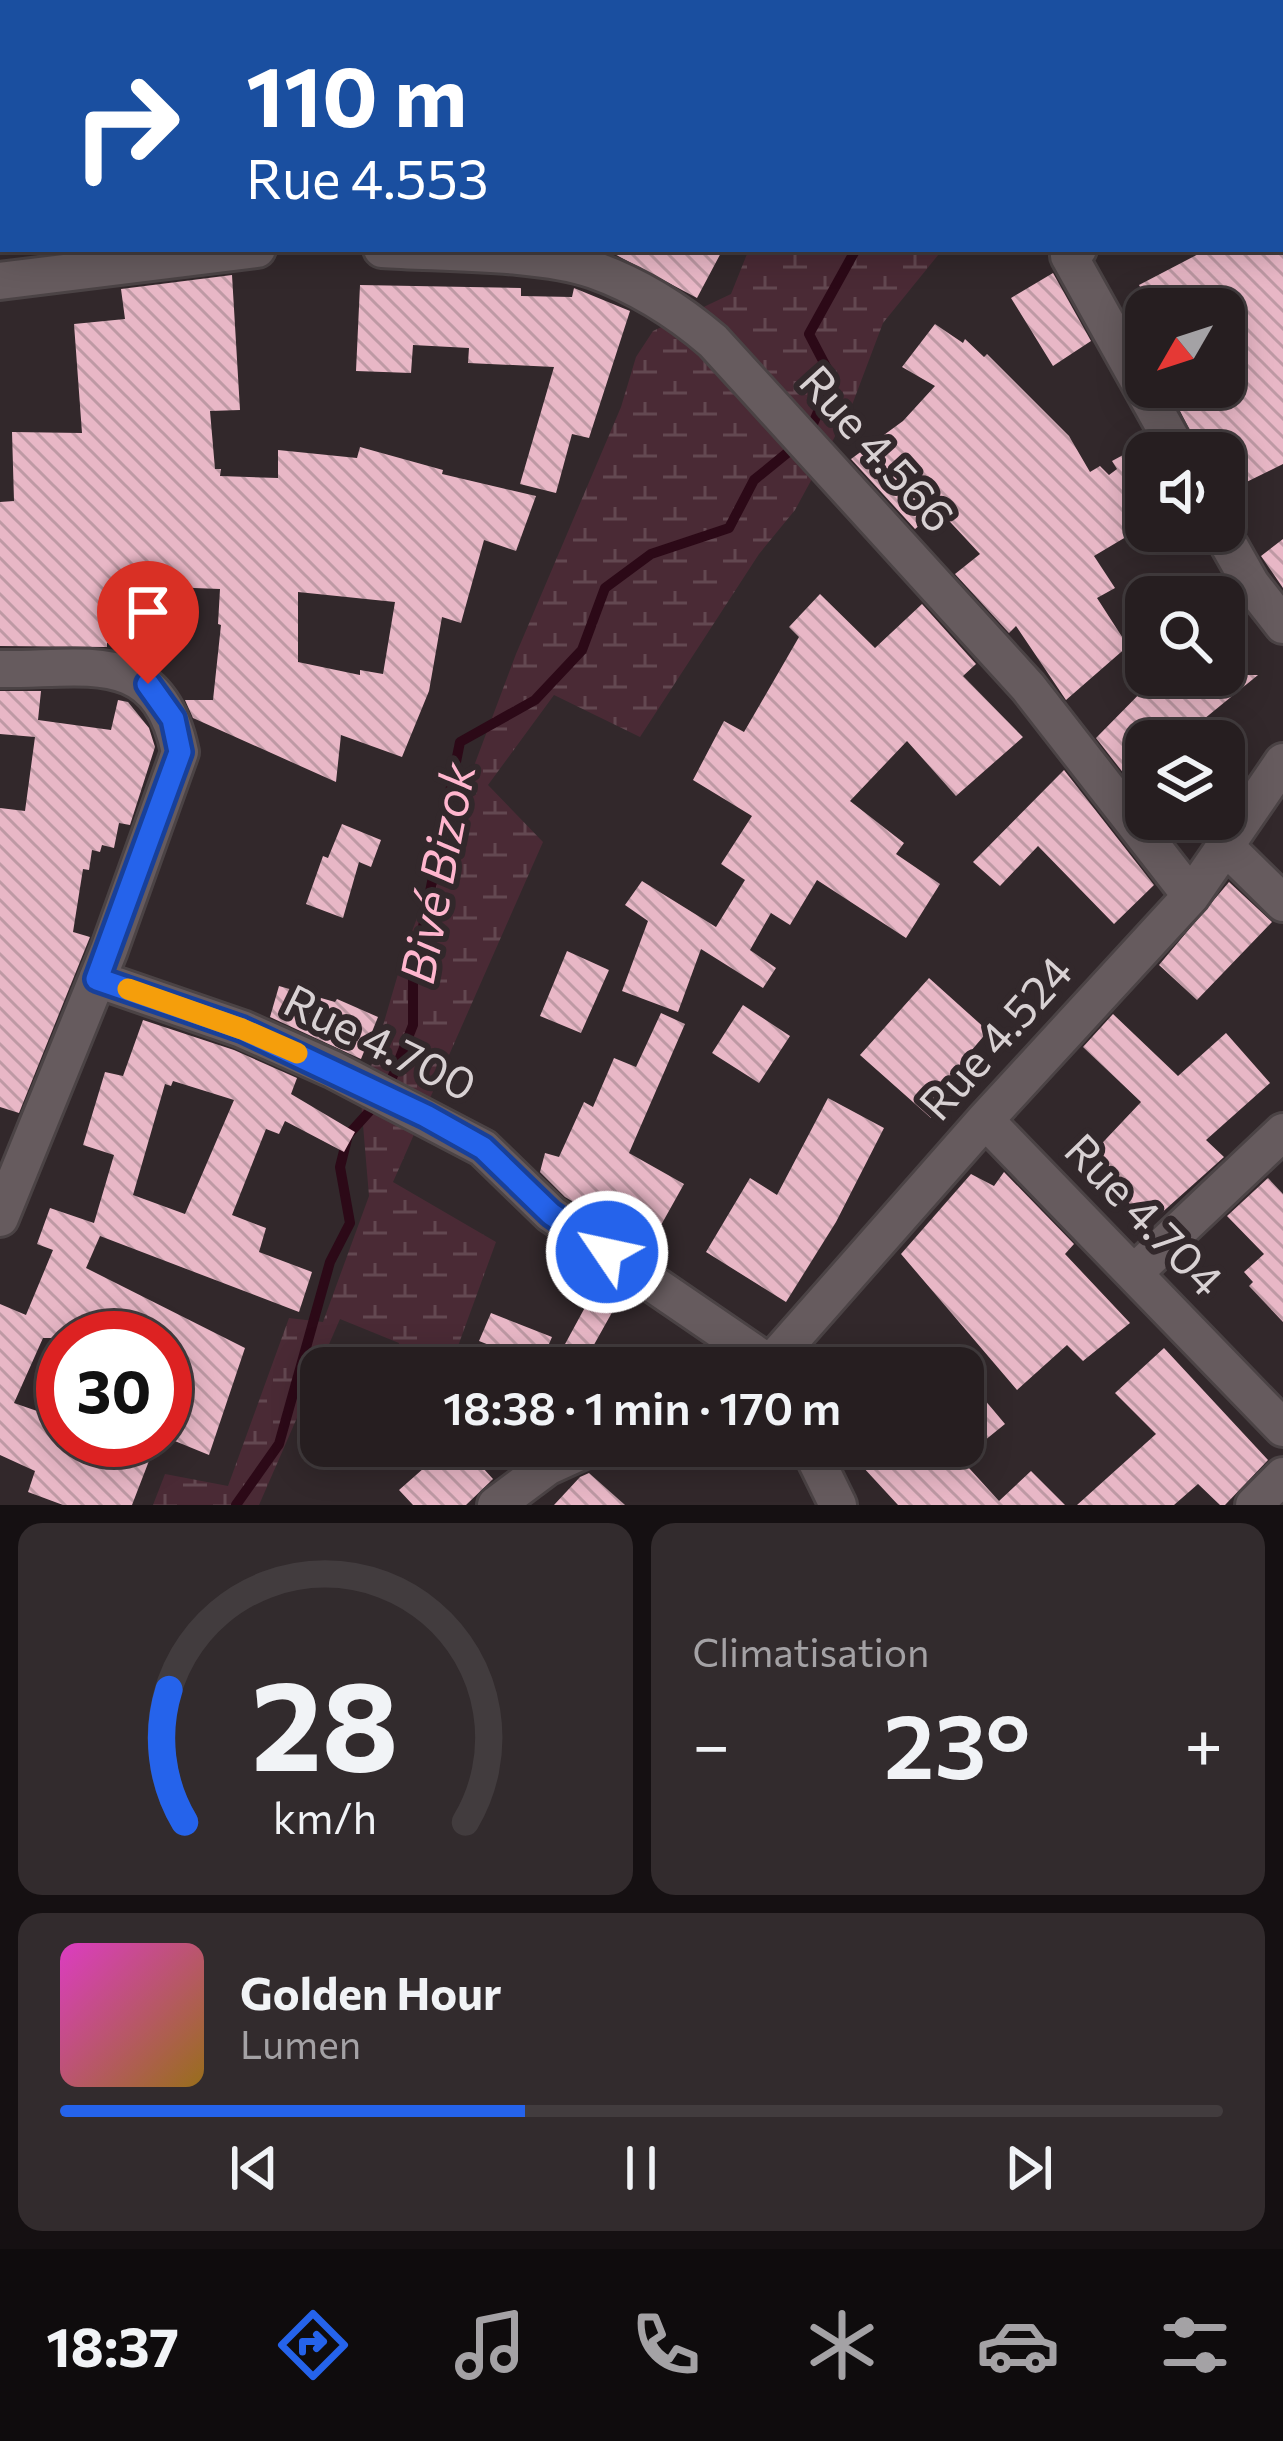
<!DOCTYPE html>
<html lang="fr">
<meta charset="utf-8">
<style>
:root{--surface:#261e20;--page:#322b2d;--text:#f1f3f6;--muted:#a4a2a5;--line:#423c3e;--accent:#2563eb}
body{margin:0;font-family:Commissioner,sans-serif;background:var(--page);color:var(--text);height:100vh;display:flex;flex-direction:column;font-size:45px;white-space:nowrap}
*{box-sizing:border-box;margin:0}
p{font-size:39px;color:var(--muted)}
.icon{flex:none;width:66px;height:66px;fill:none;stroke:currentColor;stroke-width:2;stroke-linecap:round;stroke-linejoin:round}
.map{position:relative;height:1505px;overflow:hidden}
.side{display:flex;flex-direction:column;gap:18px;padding:18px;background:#151012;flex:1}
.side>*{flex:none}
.banner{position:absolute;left:0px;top:0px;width:1284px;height:252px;box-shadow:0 6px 30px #0003,0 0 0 3px var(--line);background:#1a4fa0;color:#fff;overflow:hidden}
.needle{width:78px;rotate:231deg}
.tools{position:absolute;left:1125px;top:288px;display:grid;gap:24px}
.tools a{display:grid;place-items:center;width:120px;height:120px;border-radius:24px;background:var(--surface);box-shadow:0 6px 30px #0003,0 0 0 3px var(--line);font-size:60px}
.speed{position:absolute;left:36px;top:1311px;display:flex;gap:24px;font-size:60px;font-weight:700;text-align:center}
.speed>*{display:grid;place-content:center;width:156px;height:156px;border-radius:50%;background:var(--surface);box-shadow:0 6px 30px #0003,0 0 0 3px var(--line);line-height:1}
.speed .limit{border:18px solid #d22;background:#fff;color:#111}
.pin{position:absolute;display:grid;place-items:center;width:102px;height:102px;color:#fff;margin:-123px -51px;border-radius:50% 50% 50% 0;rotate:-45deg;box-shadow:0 0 12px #0007}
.pin .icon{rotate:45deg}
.me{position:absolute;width:132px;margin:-66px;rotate:304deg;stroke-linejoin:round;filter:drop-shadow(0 0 9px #0008)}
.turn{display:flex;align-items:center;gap:42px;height:252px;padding:0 48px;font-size:54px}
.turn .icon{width:156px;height:156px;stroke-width:2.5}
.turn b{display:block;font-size:84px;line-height:102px}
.big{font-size:90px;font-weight:600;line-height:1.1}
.side .tile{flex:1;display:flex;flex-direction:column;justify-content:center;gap:18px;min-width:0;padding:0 42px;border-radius:24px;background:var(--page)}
.side .dial{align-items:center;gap:0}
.dial svg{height:312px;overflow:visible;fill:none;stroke:var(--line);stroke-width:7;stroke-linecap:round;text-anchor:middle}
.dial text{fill:var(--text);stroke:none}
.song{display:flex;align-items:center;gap:36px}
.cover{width:144px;height:144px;border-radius:18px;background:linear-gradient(135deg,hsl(310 70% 55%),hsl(40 70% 35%))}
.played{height:12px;border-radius:6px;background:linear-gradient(90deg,var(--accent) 40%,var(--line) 40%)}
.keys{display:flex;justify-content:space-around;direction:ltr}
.heat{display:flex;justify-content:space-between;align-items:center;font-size:66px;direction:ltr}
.side .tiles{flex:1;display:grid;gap:18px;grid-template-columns:1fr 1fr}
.tile:last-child{grid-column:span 2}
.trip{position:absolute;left:300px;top:1347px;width:684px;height:120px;border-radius:24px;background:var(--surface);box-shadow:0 6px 30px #0003,0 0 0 3px var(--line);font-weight:600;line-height:120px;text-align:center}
.tab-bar{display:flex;height:192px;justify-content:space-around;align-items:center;background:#0f0c0d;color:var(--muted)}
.tab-bar .icon{width:84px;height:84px}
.tab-bar .active{color:var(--accent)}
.tab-bar b{font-size:54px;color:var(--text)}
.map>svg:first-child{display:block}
.wetland{fill:url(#wetland-marsh)}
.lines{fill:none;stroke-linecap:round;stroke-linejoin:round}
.stream{stroke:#2c0917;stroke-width:10}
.building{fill:url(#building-back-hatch);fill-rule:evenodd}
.minor-casing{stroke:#4b4345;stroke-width:42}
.minor{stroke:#665b5e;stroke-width:36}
.route-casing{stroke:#184099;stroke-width:30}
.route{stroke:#2563eb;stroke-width:21}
.slow{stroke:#f59e0b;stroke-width:21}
.labels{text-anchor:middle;stroke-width:12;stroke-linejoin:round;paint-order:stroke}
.street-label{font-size:45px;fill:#d8d1d3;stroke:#32282b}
.water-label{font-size:48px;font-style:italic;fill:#ffb6ce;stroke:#32282b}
</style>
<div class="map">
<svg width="1283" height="1505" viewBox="0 0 1283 1505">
<defs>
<pattern id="wetland-marsh" width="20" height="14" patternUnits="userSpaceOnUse" patternTransform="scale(3)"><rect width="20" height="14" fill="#4a2a35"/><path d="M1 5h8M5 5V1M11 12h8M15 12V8" fill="none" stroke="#634851"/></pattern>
<pattern id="building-back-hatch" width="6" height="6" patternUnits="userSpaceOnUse" patternTransform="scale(3)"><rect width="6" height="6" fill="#e8b7c6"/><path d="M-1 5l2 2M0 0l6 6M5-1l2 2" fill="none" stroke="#be99a4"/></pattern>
</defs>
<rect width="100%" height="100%" fill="#32282b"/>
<path class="wetland" d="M749 249H943L883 323 852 405 795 510 759 554 640 737 554 695 488 785 543 842 393 1182 496 1242 450 1368H393L399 1343 340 1319 259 1505H153L165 1474 228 1486 289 1318 323 1322 369 1196 361 1101 405 950 516 654 621 407 636 357 653 331 731 294Z"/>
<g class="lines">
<path class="stream" d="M954 3 956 0
M388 1088 413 1025V977L460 742 535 700 582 650 605 588 651 554 729 528 754 480 808 436 832 378 809 334 856 249
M236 1505 279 1444 330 1262 350 1223 340 1167 348 1135 377 1103"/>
</g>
<path class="building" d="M605 249H723L697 298Z
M1208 249H1283V464L1224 493V453H1201L1168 387H1224V309H1152L1139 285Z
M1053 273 1091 341 1053 366 1011 298Z
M232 275 240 410 210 411 215 469H221L220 476 278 478V450L357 458 360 447 443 470 442 474 536 496 516 551 484 540 461 623 442 617 429 691 402 757 341 735 336 782 193 718 185 700H213L221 625 218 624 220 589 141 586 140 643H107V647L0 646V502L14 501 12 432 82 433 74 324 125 319 121 289ZM298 592 395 602 383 674 360 670V675L298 662Z
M360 285 521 288V296L572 297 574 288 630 311 589 438 572 434 556 493 520 484 554 367 468 363 469 348 413 345 411 373 356 371Z
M935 324 963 343 965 339 984 357 987 354 1069 436 1090 472 1100 466 1109 475 1117 469 1112 461 1147 442 1153 453H1146V525L1094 556 1115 588 1097 598 1128 646 1066 700 1016 626 1009 633 955 574 980 554 939 510 915 529 851 459 903 421 935 386 902 367Z
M1283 539V588L1261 556Z
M820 594 875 648 922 604 976 664 963 676 1023 737 956 796 907 741 850 801 904 843 896 854 940 884 906 938 817 880 790 925 771 913 750 950 776 968 763 988 701 949 678 1012 622 991 648 921 625 905 642 881 716 927 745 880 721 864 752 816 693 780 724 721 744 732 799 637 789 627Z
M1158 675H1258L1204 719 1222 741H1146V802L1096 738Z
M0 691H41L38 720 111 730 118 700 128 702 149 728 155 747 130 825 119 823 114 848 102 845 100 852 92 850 89 870 83 869 73 932 90 937 19 1113 0 1107V808L25 811 35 737 0 734Z
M1224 744 1248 773 1224 808Z
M1064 770 1154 885 1114 924 1038 846 1000 886 973 862Z
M342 824 381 840 371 867 359 862 343 918 306 904 323 856 328 858Z
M1229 882 1272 922 1197 1000 1159 965Z
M567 951 609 970 581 1033 540 1016Z
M929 978 988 1031 971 1051 982 1062 931 1118 860 1055Z
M279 986 335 1002 337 999 378 1017 361 1059 270 1017Z
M743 1005 790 1036 759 1083 712 1053Z
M661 1013 685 1024 629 1153 684 1184 646 1252 623 1236 625 1232 565 1197 540 1172 545 1153 559 1157 584 1102 593 1107 614 1058 636 1067Z
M1113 1014 1178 1076 1226 1033 1270 1083 1206 1140 1224 1157 1148 1225 1089 1157 1141 1102 1083 1047Z
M143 1020 234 1050 297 1078 291 1094 355 1132 344 1152 285 1121 279 1134 266 1129 232 1215 266 1228 259 1252 312 1272 299 1312 100 1236 86 1268 245 1348 209 1455 165 1437V1338H43L14 1403 63 1420V1440H157L132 1505H63L28 1492 35 1471 0 1455V1304L26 1315 53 1250 37 1244 50 1208 94 1223 114 1155 83 1145 105 1072 123 1076ZM173 1081 234 1100 185 1214 133 1195 165 1084 171 1086Z
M828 1098 884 1128 836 1222 786 1302 706 1252 750 1178 777 1195Z
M1004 1172 1074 1244 1065 1254 1130 1323 1083 1361 1067 1345 1017 1390 901 1254 971 1174 994 1186Z
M1268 1178 1283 1194V1322L1249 1286 1253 1282 1244 1272 1264 1254 1227 1216Z
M602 1276 624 1291 581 1368H577L558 1357Z
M491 1313 552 1337 540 1365 479 1341Z
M1164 1348 1268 1460 1225 1505H1220L1198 1484 1174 1505H1077L1156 1434 1115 1393Z
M979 1393 1005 1424 963 1458V1406Z
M449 1446H463L493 1479 466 1505H413L399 1490Z
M889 1446H949L999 1501 1031 1471 1065 1505H898L862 1466Z
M589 1473 625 1505H554L580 1477Z"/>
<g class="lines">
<defs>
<path id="minor" d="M389 3 393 0
M0 75 3 74
M1281 149 1283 148
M382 249C441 253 540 251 594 270 639 286 678 311 713 341L1028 687 1191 896
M1078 249 1069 256 1179 453
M0 281 257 249
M1221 531 1251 584 1283 625
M0 669C86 670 158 646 180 752L109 950 0 1218
M1225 846 1283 903
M97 979 242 1029 332 1069 483 1148 551 1214 770 1364 762 1368
M985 1120 1283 1428
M1134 1273 1283 1132
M772 1368 770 1364 985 1120 1191 896 1283 762
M809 1446 838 1505
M496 1505 547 1467 593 1446
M1254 1505 1283 1476"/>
</defs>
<use href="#minor" class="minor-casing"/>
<use href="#minor" class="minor"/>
</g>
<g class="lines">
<defs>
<path id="route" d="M148 684 173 719 180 752 97 979 242 1029 426 1116 483 1148 551 1214 607 1252"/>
</defs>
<use href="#route" class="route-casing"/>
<use href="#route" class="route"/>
<path class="slow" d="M128 989 242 1029 297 1053"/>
</g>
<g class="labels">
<g class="street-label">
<text transform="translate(877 449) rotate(48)" y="16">Rue 4.566</text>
<text transform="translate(996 1038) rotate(-48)" y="16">Rue 4.524</text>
<text transform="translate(380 1043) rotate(26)" y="16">Rue 4.700</text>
<text transform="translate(1144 1215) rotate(46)" y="16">Rue 4.704</text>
</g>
<g class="water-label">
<text transform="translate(438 873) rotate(-79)" y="17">Bivé Bizok</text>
</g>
</g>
</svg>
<div class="tools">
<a><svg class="needle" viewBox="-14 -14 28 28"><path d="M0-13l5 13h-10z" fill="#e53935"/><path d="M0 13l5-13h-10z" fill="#a4a2a5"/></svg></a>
<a><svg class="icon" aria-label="sound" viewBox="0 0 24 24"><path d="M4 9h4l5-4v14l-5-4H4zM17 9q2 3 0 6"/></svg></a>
<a><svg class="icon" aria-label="search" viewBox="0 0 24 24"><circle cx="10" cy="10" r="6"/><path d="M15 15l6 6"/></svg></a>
<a><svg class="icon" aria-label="layers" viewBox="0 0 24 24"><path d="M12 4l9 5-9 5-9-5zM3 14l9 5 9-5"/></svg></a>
</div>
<div class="speed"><div class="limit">30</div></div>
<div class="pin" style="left:148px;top:684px;background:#d93025"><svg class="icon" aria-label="arrive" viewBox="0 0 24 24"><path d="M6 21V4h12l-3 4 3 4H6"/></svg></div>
<svg class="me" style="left:607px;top:1252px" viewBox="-20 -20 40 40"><circle r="17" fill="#2563eb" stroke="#fff" stroke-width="3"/><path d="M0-11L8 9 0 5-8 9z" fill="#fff"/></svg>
<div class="trip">18:38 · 1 min · 170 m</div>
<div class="banner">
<div class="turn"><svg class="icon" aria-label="right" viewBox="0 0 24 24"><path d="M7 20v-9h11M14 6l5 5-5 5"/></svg><div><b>110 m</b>Rue 4.553</div></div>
</div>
</div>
<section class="side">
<div class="tiles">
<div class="tile dial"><svg viewBox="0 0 100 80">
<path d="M14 69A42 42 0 1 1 86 69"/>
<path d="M14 69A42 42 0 0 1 10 35" stroke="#2563eb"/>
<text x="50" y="56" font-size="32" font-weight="700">28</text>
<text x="50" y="72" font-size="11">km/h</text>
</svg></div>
<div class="tile"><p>Climatisation</p>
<div class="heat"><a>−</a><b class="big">23°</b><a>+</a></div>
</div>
<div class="tile">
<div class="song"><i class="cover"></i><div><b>Golden Hour</b><p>Lumen</p></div></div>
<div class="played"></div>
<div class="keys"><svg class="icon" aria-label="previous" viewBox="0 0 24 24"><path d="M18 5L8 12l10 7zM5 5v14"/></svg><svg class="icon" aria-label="pause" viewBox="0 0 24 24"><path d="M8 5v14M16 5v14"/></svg><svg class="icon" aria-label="next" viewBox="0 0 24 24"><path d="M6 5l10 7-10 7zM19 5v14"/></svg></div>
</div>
</div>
</section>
<nav class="tab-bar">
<b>18:37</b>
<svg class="icon active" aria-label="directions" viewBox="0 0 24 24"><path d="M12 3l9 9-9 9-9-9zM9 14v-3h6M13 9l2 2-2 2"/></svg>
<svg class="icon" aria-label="music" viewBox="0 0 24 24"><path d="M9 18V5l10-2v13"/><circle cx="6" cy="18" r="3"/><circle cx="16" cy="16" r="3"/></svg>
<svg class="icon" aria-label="phone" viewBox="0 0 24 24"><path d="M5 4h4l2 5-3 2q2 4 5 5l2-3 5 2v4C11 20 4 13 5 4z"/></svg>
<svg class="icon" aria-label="climate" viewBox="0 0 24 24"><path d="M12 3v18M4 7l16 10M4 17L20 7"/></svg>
<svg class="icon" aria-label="car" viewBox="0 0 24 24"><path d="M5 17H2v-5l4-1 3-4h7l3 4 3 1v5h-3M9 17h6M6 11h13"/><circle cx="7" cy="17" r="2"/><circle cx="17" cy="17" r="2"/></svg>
<svg class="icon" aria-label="filters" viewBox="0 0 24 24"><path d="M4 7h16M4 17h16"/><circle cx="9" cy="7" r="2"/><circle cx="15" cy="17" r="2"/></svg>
</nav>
